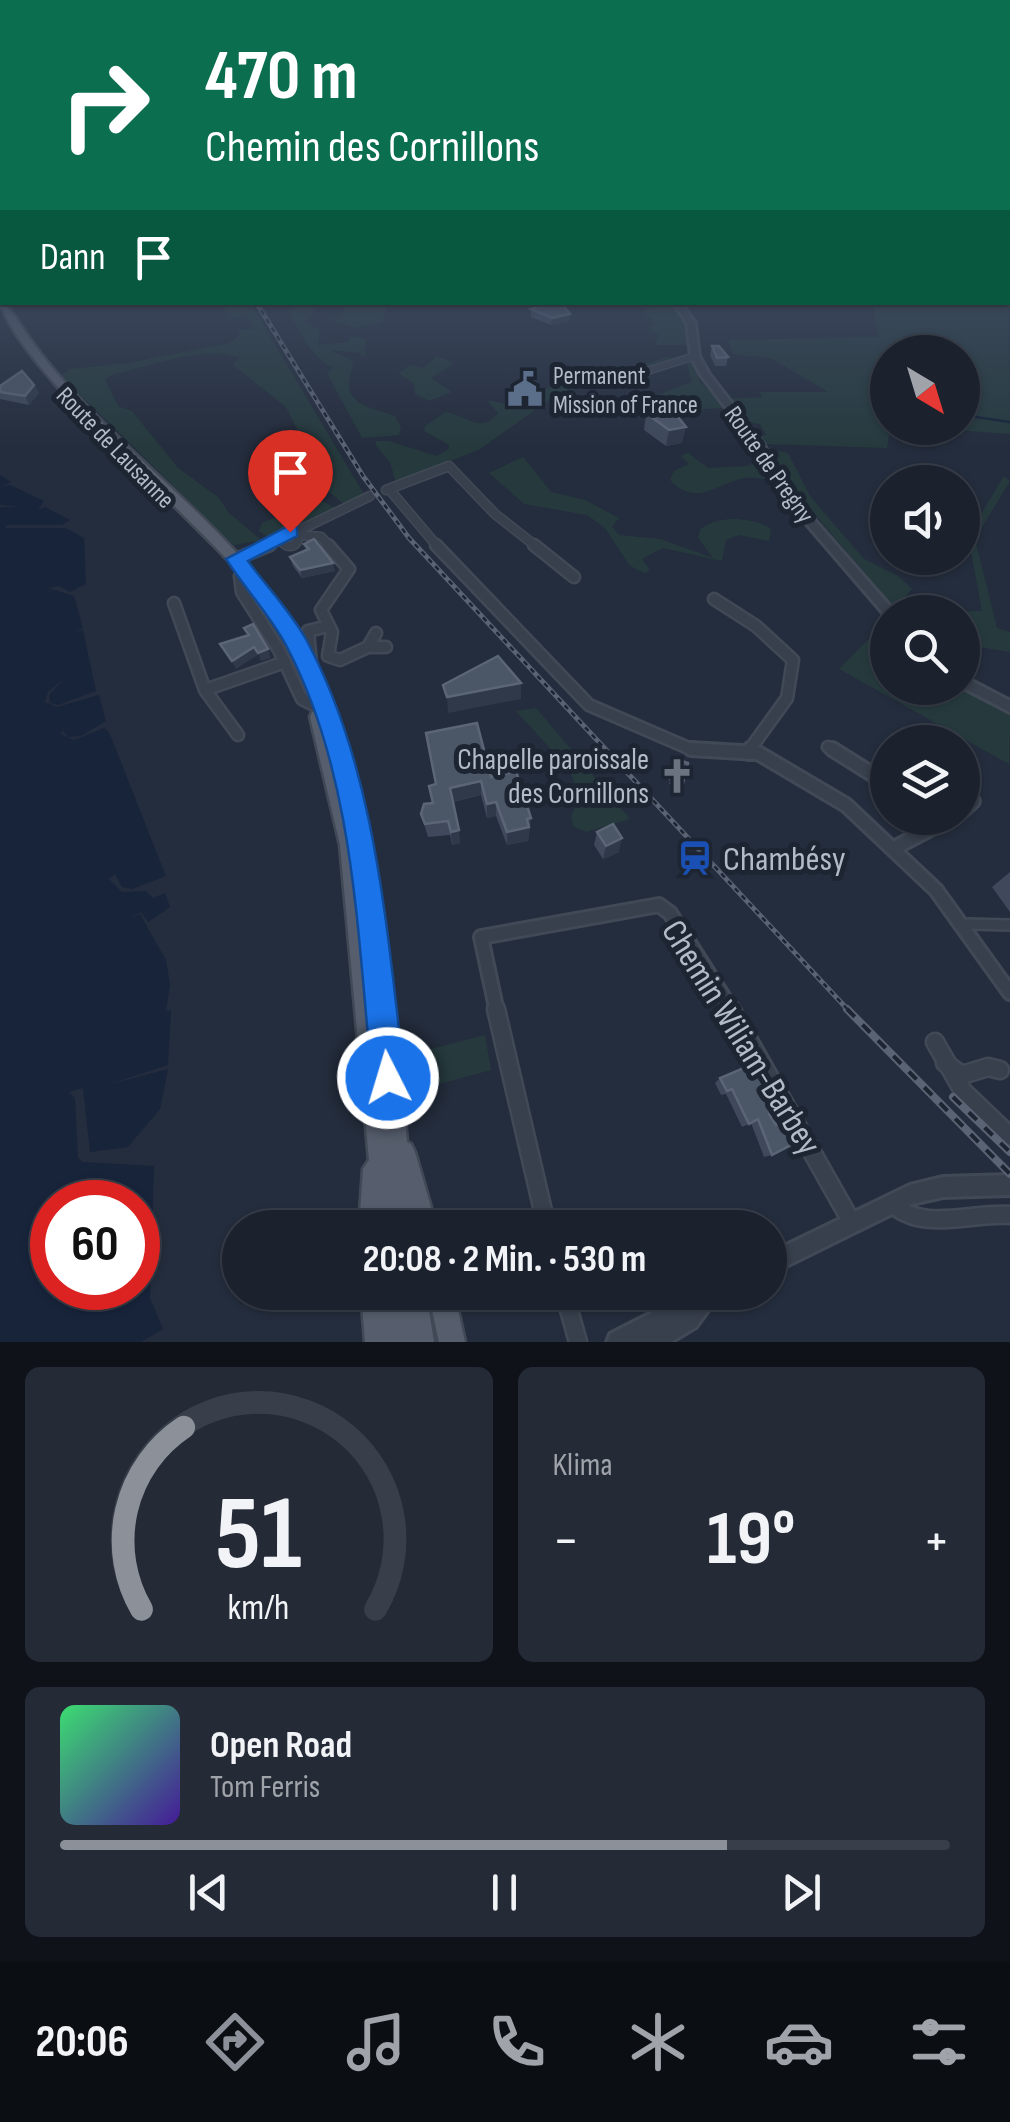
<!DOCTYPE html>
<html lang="de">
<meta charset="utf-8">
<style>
:root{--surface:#1b222e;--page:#242a36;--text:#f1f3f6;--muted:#a0a4aa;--line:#393f4a;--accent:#8c9099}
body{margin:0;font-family:"Sofia Sans Condensed",sans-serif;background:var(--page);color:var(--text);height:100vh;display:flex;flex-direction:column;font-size:38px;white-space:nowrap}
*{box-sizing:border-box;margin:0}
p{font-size:32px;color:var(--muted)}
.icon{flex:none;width:55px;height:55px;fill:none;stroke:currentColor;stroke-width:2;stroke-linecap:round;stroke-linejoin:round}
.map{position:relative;height:1342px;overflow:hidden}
.side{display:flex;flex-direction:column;gap:25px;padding:25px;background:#0f1319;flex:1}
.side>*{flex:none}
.hud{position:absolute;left:0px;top:0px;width:1010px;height:305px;box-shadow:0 2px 8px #0004,0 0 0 2px var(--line);background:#0b6e4f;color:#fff;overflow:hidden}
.needle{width:65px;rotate:142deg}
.fabs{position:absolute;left:870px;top:335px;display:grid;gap:20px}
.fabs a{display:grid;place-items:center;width:110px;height:110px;border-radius:50%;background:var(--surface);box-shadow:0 2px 8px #0004,0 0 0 2px var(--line);font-size:50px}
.speed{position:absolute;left:30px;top:1180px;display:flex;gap:20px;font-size:50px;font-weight:700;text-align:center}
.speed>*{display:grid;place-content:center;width:130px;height:130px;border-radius:50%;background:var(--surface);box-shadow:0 2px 8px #0004,0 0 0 2px var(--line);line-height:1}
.speed .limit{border:15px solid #d22;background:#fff;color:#111}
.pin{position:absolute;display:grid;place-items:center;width:85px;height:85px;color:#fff;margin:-102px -42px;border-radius:50% 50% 50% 0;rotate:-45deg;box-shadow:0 0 10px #0007}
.pin .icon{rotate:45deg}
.me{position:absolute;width:110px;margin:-55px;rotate:355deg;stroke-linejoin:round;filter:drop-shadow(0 0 8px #0008)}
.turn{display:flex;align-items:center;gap:35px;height:210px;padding:0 40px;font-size:45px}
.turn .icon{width:130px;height:130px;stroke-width:2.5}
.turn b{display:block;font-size:70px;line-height:85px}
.then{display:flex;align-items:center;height:95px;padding:0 40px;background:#0003;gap:20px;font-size:38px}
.big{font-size:75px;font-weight:700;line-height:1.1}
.side .widget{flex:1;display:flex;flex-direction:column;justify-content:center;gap:15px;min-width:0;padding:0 35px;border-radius:15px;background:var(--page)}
.side .dial{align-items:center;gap:0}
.dial svg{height:260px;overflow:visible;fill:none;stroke:var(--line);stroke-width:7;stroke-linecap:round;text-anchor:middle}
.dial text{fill:var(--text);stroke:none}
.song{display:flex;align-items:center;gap:30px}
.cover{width:120px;height:120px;border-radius:15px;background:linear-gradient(135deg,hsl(140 70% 55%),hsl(260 70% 35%))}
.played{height:10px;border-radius:5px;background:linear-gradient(90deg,var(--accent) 75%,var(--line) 75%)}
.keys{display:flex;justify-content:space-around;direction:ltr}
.heat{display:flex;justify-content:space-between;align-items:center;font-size:55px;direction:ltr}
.side .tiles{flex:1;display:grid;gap:25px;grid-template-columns:1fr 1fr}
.widget:last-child{grid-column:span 2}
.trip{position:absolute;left:222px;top:1210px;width:565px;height:100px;border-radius:50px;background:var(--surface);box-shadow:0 2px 8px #0004,0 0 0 2px var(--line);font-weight:700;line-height:100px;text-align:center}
.dock{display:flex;height:160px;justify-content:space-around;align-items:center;background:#0b0e12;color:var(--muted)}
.dock .icon{width:70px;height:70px}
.dock .on{color:var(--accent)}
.dock b{font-size:45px;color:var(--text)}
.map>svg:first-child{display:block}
.green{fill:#263a3e}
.water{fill:#17243a;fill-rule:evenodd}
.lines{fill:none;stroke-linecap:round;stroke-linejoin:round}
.stream{stroke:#17243a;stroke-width:2.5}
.pedestrian-casing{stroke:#414956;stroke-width:14}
.minor-far4-casing{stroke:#414956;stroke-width:9}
.minor-far3-casing{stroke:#414956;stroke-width:11}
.minor-far2-casing{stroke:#414956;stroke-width:15}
.minor-far1-casing{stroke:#414956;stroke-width:18}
.minor-casing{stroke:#414956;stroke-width:21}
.tertiary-casing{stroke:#414956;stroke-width:6}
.primary-casing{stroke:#414956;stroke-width:5}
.pedestrian{stroke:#38404d;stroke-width:9}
.minor-far4{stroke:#38404d;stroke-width:6}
.minor-far3{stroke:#38404d;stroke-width:8}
.minor-far2{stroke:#38404d;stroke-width:10}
.minor-far1{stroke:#38404d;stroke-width:12}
.minor{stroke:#38404d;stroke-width:16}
.tertiary{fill:#38404d;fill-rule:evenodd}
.primary{fill:#565e6d;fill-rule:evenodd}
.rail-far1-casing{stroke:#5a6374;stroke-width:5}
.rail-casing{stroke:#5a6374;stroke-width:8}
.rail-far1{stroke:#1d2532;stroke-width:2.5;stroke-dasharray:5;stroke-linecap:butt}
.rail{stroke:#1d2532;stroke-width:4;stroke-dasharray:11;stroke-linecap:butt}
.wall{fill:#3f495b}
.shaded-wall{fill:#2f394a}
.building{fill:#4b5667;stroke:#5c6576;stroke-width:2.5}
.route{fill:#1a73e8;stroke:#114b97;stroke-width:2.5}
.labels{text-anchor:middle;stroke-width:10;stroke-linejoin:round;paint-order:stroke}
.far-poi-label{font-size:25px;fill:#b3bac8;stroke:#1d2532;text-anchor:start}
.far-street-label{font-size:25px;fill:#b3bac8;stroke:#1d2532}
.poi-label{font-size:30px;fill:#b3bac8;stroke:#1d2532;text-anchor:end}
.near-poi-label{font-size:35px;fill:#b3bac8;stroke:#1d2532;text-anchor:start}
.near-street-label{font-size:35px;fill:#b3bac8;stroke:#1d2532}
</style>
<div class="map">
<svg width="1010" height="1342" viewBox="0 0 1010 1342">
<rect width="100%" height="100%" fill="#242d3d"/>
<path class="green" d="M1008 287 1010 434 927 428H962V352H888L887 425H882L889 436 887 448 764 444 758 436 766 435 760 424 747 422 729 399 762 397 760 392H828L771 358 733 354 728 340 879 337 872 303 1008 302Z
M221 303 252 306 365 496 345 505 328 491 286 407 233 365 239 358C204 343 149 368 113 374L105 379 118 406 132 411 178 468 218 497 229 513 261 540 234 545 61 376 70 369 129 363 230 343 240 335 237 329H254L246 313 237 319 227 314Z
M334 303H397L388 307 381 322 355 328 328 319 338 318 345 310 343 304Z
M648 303 678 308 688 325 690 345H655L658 335 648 328 655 323 642 311 653 307Z
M309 304 317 308 304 322 320 330 318 345 348 342 351 336 366 339 365 358 359 353 330 350 353 361C353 370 348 377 349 386 350 407 379 409 395 416L401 428 399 435 362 438 327 373 333 368C313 359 296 328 288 309Z
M437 356 454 363 431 378 452 392 429 401 415 394 414 384 399 373 410 365 423 368Z
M667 357 672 360 559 393 480 449 396 483 390 462 376 446V441H389L436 456 449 449V445L424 431 425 426 446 412C465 415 483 435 498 413L487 400 505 404 526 401 554 384 602 378Z
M692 360 700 382 726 408 704 409 685 419C664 405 645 420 622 409L692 382 687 364Z
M780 451 788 453 810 496 864 559 898 576 912 589 898 604 908 612H898L806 504 772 454Z
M688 453 708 468 747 466 765 459 777 482C766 480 755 476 744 478 714 485 697 507 670 480L674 471 689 464 681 456Z
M523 457 551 492 585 500 619 518 612 527 619 535 660 539 713 558 698 538 700 530C717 514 753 517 771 529L769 541 739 535 726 540 722 561 663 548 642 559 650 570 645 573 630 566 605 528 587 515 524 504 489 473Z
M1004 476 1010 481 975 539 997 628 1010 632V652L974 646 969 635 963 634 962 612H927L982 611 968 536Z
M319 499 336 509 271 539 259 531 262 523Z
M887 635 888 688 963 687 1010 715 1009 764 839 669 869 639Z
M536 708 630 819 586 832 574 827 571 817 580 796 569 769 516 711Z
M485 1035 491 1070 428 1087 423 1051Z"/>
<path class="water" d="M0 475 11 482 2 486 10 485 44 501 38 510 45 507 70 520 62 525H8L5 528H66L84 538 86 584 70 592 59 586 48 588 74 596 83 628 74 632 83 630 96 691 58 705 50 703 49 695 63 680 48 692 45 702 57 707 99 695 106 721 81 736 68 737 63 731 68 718 61 734 74 740 104 728 109 732 166 876 132 889 122 887 115 874 109 879 122 892 146 891 153 898 165 893 170 907 148 922 141 912 127 919 140 914 166 960 170 985 166 1011 171 1010 168 1065 107 1085 168 1069 160 1109 128 1147 90 1152 83 1088 69 1092 75 1098 78 1158 83 1162 154 1166 150 1298 163 1329 141 1342H0V507H20L0 505ZM52 1202H138V1288H52Z"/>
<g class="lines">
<path class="stream" d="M876 413H888
M962 415 1010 422"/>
<defs>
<path id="pedestrian" d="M968 924 1010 925"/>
<path id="minor-far4" d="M628 377 695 356"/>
<path id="minor-far3" d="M389 489 438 547
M386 490 449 466 495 514 537 547
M282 538a8 8 0 1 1 16 0a8 8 0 1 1-16 0Z
M296 532 370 496
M300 535 321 537 330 547
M264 547 281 540"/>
<path id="minor-far2" d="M328 545 349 569 321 610 332 632 328 656 340 660 368 647H386
M436 545 589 705 693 750 730 752
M534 545 574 577
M236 559 270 545
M240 576 242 592 279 650 302 699 314 705
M714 599 756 626 793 660 787 698 748 752
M174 603 205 690 285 662
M368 647 376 633
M311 664 308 631 328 626
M205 690 238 735
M828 747 836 752"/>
<path id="minor-far1" d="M691 749 758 753 846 805 936 890 1010 993
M832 749 888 784
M747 753 750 749
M962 793 973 801 962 811
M898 846 951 818
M497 1012 481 937 659 905 670 913 733 1012"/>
<path id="minor" d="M496 1009 547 1228
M731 1009 851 1221
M935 1042 963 1091 1010 1136
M945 1063 962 1075 988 1067 1000 1070
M891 1203C923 1233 971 1212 1010 1215
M564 1292 578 1342"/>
<path id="tertiary" d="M673 302H680L695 323 699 356 709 374 762 442 788 490 895 612H888V616L885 615 780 493 753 443 701 375 691 356 687 323Z
M962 676 1010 701V712L962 687Z
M1010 1175V1195L943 1197 912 1204 770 1274V1253L910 1185 943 1177Z
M692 1292H725L723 1300 712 1305 696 1327 671 1342H607L610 1334Z"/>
<path id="primary" d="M0 296C3 303 10 309 16 318 73 409 162 472 234 550 261 579 286 612 305 647 326 684 340 727 351 768 386 889 396 1017 407 1142L411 1144 415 1152 437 1228H359L363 1169 369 1160 340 845 310 717 312 712 317 711C300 668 281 627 253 589 210 531 0 354 0 296Z
M361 1292H426L434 1342H365Z
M428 1292H454L465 1342H439Z"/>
</defs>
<use href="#pedestrian" class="pedestrian-casing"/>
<use href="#minor-far4" class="minor-far4-casing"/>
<use href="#minor-far3" class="minor-far3-casing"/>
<use href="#minor-far2" class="minor-far2-casing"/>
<use href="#minor-far1" class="minor-far1-casing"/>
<use href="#minor" class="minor-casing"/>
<use href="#tertiary" class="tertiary-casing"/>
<use href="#primary" class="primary-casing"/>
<use href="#pedestrian" class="pedestrian"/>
<use href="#minor-far4" class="minor-far4"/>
<use href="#minor-far3" class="minor-far3"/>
<use href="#minor-far2" class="minor-far2"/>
<use href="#minor-far1" class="minor-far1"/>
<use href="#minor" class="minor"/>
<use href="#tertiary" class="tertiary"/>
<use href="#primary" class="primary"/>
<defs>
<path id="rail-far1" d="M256 302 363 476 409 538 850 1012"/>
<path id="rail" d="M847 1009 1010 1174
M953 1097 1010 1152"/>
</defs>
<use href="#rail-far1" class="rail-far1-casing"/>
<use href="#rail" class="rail-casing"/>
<use href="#rail-far1" class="rail-far1"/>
<use href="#rail" class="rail"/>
</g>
<path class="wall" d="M531 309 570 314 569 322 551 325 531 317Z
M712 346 728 357 726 366H715L710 355Z
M34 385 39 393 29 405 0 399V386Z
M646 413 678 417 682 443 666 446 644 430Z
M304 544 335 571 302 578 293 566 290 557 306 550Z
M426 733 491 777 531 818 528 841 507 845 496 816 487 818 481 795 453 802 460 843 452 845 450 835 428 837 421 814 432 803 436 784Z
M676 759 688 763 681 788 669 784Z
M597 832 619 852 603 859 594 845Z
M1010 872V912L992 887Z
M720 1078 769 1114 772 1155 764 1157 751 1123 742 1127 726 1094 721 1095 715 1083Z"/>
<path class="shaded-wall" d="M570 314 569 322 551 325 552 318Z
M34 385 39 393 29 405 25 396Z
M686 427 682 443 666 446 669 430Z
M333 563 335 571 302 578 300 570Z
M254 647 258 655 236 669 232 661Z
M268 649 271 658 261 661 258 653Z
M521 683V699L448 713 447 697Z
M481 781V795L451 802 450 788Z
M496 802V816L487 818V804Z
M531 818 528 841 507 845V832L527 819Z
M459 830 460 843 452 845 451 832Z
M622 838 619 852 603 859 606 846Z"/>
<path class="building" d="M556 302H560L570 314 552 318 531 309Z
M712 346H719L728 357 717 358Z
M22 371 34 385 25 396 0 392V386Z
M646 413 678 417 686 427 669 430Z
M314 539 333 563 300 570 290 557 309 549 304 544Z
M253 624 268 649 258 653 254 647 232 661 220 644 249 635 244 628Z
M498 656 521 683 447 697 443 685Z
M477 723 491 777 516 771 531 818 527 819 529 827 507 832 496 802 487 804 481 781 450 788 459 830 451 832 448 821 425 824 421 814 424 804 433 803 429 786 436 784 426 733Z
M676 759 688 763 683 783 670 779Z
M613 824 622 838 606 846 597 832Z
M753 1064 777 1110 769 1114 776 1125 781 1123 793 1144 772 1155 758 1119 749 1124 732 1089 727 1091 720 1078Z"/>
<linearGradient id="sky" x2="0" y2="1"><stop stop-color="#141922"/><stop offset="0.58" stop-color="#3f4c62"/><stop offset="1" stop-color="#3f4c62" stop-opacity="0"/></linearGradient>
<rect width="1010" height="447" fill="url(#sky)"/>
<path class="route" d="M290 525 297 527V536L248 561C267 587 292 613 307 641 378 775 386 930 405 1078L400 1090 388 1095 376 1090 372 1078C357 935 355 777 287 647 271 616 245 589 226 559Z"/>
<defs>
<symbol id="civic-bare" viewBox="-9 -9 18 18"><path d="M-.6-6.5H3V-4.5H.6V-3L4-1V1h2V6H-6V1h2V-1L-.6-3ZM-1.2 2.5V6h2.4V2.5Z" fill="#5c6f8a" stroke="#1d2532" stroke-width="2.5" paint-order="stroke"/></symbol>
<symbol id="church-bare" viewBox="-9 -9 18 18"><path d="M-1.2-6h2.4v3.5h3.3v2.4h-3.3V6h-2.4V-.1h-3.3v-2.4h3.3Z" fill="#6b7280" stroke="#1d2532" stroke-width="2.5" paint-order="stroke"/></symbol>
<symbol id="station-bare" viewBox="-9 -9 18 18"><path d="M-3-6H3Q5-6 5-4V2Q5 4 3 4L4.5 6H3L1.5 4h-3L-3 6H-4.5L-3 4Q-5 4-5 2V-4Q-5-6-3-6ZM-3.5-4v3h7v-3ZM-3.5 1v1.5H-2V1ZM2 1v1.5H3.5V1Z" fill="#1a4fb4" stroke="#1d2532" stroke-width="2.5" paint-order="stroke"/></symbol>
</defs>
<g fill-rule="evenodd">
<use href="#civic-bare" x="500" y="364" width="50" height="50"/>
<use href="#church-bare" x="652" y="751" width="50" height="50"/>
<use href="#station-bare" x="670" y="833" width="50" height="50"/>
</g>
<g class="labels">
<g class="far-poi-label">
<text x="553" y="384">Permanent<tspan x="553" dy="29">Mission of France</tspan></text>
</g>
<g class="far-street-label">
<text transform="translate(116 447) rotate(46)" y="9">Route de Lausanne</text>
<text transform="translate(770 464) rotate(55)" y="9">Route de Pregny</text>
</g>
<g class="poi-label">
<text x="649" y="769">Chapelle paroissale<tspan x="649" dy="34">des Cornillons</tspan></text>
</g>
<g class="near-poi-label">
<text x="723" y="870">Chambésy</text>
</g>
<g class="near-street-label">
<text transform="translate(742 1037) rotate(58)" y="12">Chemin Wiliam-Barbey</text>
</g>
</g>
</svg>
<div class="fabs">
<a><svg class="needle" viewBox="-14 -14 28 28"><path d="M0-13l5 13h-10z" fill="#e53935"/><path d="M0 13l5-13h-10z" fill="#a0a4aa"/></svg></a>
<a><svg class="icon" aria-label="sound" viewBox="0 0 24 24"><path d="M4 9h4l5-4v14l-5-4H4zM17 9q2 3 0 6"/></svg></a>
<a><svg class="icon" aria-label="search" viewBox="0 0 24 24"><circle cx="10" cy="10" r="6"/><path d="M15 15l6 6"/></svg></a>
<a><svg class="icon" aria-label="layers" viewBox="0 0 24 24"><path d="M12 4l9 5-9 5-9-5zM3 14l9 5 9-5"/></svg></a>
</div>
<div class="speed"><div class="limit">60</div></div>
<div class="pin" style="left:290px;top:532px;background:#d93025"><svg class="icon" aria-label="arrive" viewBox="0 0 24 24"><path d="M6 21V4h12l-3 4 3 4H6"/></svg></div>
<svg class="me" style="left:388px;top:1078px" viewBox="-20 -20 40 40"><circle r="17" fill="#1a73e8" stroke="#fff" stroke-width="3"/><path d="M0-11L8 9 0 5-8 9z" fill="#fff"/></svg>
<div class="trip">20:08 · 2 Min. · 530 m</div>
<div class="hud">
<div class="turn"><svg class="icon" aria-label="right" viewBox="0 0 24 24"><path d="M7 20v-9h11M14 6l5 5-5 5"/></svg><div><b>470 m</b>Chemin des Cornillons</div></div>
<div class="then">Dann<svg class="icon" aria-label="arrive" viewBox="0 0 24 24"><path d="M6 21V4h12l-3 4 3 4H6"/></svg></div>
</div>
</div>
<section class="side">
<div class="tiles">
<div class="widget dial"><svg viewBox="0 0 100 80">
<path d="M14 69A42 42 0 1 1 86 69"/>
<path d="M14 69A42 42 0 0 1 27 13" stroke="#8c9099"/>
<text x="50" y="56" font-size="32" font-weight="700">51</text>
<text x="50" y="72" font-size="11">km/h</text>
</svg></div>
<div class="widget"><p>Klima</p>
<div class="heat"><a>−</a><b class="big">19°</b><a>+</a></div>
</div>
<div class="widget">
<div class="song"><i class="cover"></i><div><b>Open Road</b><p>Tom Ferris</p></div></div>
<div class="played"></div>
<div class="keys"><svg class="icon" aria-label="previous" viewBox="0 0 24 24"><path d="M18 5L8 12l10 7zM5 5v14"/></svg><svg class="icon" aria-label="pause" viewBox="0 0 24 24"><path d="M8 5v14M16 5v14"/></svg><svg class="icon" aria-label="next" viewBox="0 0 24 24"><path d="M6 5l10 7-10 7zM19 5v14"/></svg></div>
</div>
</div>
</section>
<nav class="dock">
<b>20:06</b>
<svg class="icon on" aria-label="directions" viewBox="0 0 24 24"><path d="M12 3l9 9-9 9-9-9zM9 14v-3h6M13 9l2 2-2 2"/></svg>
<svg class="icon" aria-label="music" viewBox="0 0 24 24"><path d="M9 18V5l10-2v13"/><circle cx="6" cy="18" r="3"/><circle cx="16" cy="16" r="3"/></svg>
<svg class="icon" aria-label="phone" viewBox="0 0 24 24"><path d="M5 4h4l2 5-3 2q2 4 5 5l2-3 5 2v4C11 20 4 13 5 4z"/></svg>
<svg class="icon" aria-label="climate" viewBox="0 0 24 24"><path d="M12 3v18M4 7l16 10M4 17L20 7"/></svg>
<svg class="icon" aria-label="car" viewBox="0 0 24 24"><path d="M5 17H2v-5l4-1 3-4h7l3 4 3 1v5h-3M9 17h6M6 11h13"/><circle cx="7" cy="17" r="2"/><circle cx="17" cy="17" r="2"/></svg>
<svg class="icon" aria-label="filters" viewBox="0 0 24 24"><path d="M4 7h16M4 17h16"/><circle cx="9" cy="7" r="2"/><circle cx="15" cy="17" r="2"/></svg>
</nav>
